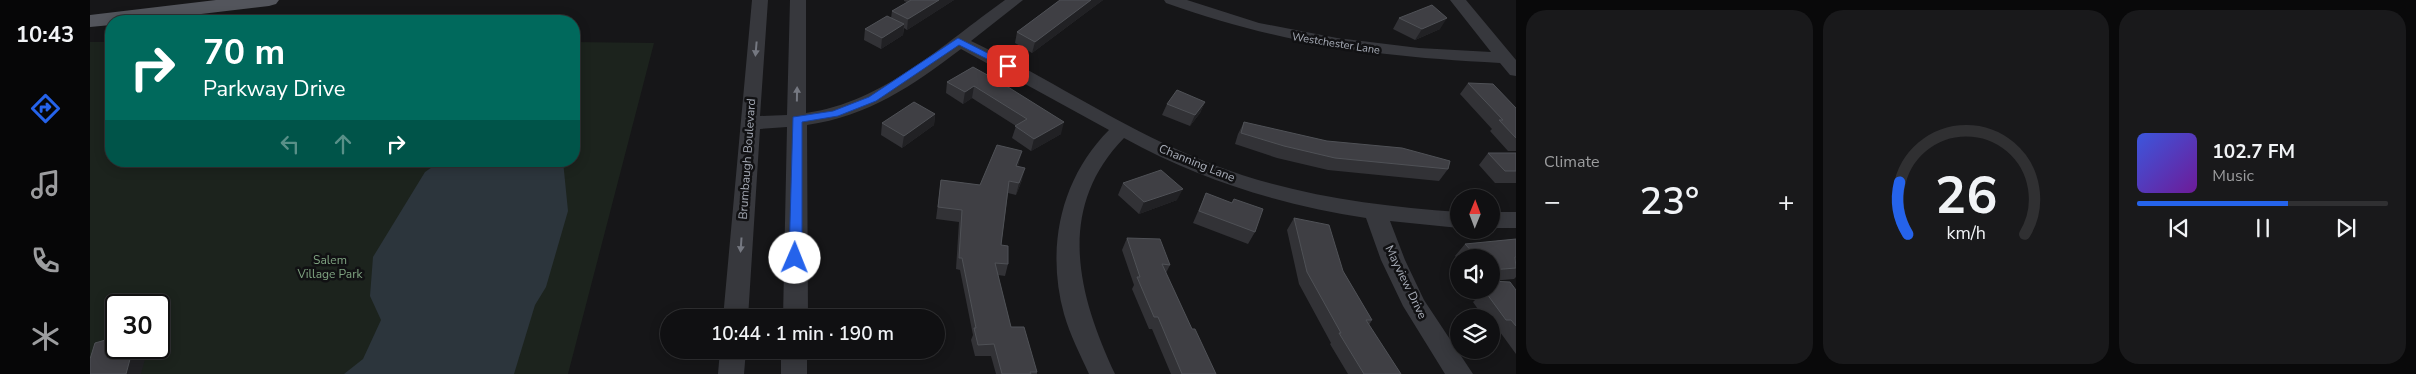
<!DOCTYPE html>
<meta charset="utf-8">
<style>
:root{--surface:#101012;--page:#19191b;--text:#f1f3f6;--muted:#9c9d9f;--line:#303032;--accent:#2563eb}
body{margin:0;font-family:"Nunito Sans",sans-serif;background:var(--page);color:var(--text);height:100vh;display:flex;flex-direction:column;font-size:19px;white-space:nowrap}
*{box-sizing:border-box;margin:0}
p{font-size:16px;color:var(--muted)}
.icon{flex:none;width:28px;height:28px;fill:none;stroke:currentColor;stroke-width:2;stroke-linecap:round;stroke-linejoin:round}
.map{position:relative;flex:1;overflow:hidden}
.drawer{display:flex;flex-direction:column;gap:10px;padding:10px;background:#09090a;width:900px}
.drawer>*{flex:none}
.hud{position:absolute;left:15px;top:15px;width:475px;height:152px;border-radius:20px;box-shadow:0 2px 12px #0003,0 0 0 1px var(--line);background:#00695c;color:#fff;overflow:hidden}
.needle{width:32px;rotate:1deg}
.fabs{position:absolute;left:1360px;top:189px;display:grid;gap:10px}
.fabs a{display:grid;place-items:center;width:50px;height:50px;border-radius:50%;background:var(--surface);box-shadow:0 2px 12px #0003,0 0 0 1px var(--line);font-size:25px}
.speed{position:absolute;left:15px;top:294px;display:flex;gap:10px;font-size:25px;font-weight:700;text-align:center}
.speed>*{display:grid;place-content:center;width:65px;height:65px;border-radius:50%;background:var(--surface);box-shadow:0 2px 12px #0003,0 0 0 1px var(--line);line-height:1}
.speed .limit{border:2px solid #111;border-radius:8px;background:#fff;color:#111}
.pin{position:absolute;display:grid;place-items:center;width:42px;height:42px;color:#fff;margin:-21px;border-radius:10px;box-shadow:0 2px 8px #0006}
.me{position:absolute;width:55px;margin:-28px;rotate:1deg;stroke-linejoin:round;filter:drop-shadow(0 0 4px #0008)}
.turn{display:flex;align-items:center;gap:18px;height:105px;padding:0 15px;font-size:22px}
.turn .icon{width:65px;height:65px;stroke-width:2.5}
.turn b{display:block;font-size:35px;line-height:42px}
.lanes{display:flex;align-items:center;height:48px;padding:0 15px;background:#0003;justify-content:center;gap:25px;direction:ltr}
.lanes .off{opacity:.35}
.big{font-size:38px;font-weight:600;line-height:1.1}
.drawer .tile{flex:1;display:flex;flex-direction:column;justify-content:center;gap:8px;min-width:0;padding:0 18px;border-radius:20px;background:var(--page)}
.drawer .dial{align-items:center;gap:0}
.dial svg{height:130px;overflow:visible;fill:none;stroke:var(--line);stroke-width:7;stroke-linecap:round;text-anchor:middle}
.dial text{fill:var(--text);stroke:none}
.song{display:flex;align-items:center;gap:15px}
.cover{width:60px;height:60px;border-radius:8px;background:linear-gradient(135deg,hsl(230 70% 55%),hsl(280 70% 35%))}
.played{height:5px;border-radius:2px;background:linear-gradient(90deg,var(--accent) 60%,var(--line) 60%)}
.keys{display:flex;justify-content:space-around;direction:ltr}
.heat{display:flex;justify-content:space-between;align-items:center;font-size:28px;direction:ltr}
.drawer .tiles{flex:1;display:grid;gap:10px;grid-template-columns:repeat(3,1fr)}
.trip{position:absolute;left:570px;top:309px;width:285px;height:50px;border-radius:25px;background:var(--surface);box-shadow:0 2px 12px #0003,0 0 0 1px var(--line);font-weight:600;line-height:50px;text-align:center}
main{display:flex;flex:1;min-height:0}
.tab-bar{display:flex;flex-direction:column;width:90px;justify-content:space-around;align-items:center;background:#060607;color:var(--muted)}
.tab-bar .icon{width:35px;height:35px}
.tab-bar .current{color:var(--accent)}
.tab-bar b{font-size:22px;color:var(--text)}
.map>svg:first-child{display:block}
.green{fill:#1c231d;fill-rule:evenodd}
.water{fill:#2c353c}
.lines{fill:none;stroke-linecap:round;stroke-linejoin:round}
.street{fill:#37383d;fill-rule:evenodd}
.primary{fill:#53555c;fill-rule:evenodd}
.wall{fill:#323236}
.shaded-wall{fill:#212124}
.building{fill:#3f3f44;stroke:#4f5156}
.oneway{fill:#757881}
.route{fill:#2563eb;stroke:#184099}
.labels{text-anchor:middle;stroke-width:5;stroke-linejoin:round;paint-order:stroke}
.far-street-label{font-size:11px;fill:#a8adb8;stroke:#111113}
.street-label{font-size:12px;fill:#a8adb8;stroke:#111113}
.park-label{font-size:12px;fill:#7fa381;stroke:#111113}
</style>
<main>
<nav class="tab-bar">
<b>10:43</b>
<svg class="icon current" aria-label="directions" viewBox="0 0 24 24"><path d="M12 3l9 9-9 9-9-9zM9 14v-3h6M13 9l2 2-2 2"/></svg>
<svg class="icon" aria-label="music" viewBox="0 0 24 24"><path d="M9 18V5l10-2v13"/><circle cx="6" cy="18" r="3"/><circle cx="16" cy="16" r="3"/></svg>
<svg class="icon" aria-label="phone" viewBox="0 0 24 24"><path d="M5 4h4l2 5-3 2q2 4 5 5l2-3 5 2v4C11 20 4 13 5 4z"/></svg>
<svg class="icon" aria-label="climate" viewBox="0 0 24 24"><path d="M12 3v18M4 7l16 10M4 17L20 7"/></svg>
</nav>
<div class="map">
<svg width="1426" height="374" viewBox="0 0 1426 374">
<rect width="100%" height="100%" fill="#161618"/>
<path class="green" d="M0 42H21V161H484V42L564 43 478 374H0ZM26 305H69V348H26Z"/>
<path class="water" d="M351 161H473L478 211 456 287 445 305 424 374H254L273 359 291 320 280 296 283 257 335 172Z"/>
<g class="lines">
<path class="street" d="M662 0H678L670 116 697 115 700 0H716V113C794 102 853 44 915 0H933L881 41C963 80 1039 133 1124 165 1202 195 1285 206 1369 212V228L1300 221 1315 260 1334 300 1383 374H1355L1313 306 1291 260 1276 218C1191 205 1110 180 1034 138 965 209 988 295 1025 374H999C990 354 980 335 974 314 956 249 970 179 1019 130L871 49C822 86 779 116 717 125L718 318H693L697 127 670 129 658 318H633Z
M1074 0H1097L1169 23 1247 38 1329 48 1401 52 1360 0H1376L1426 60V76L1420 75 1410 63C1290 57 1191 44 1076 3Z
M1401 212H1426V228H1401Z
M630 350H656L654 374H628Z
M691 350H717V374H691Z"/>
<path class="primary" d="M126 0H189L186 4 179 6 52 21H21V25L0 27V15Z"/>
</g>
<path class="wall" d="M814 0H864L817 30 814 28 813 35 791 49 774 40 775 29 801 18 802 11 817 2 814 1Z
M970 0H1013L942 53 925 43 927 32Z
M1309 18 1350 29 1325 40 1303 29Z
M883 67 971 134 941 151 922 138 926 126 882 98 873 104 856 93 857 82Z
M1378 83 1426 108V151H1418L1400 131 1402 129 1370 94Z
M1115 102 1110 113 1100 126 1072 115 1077 104Z
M845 114 844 125 812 148 791 135 792 123Z
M1154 122 1358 169 1349 181 1238 170 1187 158 1145 144 1148 134Z
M1398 153H1426V183H1405L1389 165Z
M929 163 928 166 932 180 926 195 918 193 911 245 918 264 915 276 908 275 921 327 947 372V374H906L901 356H885L881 340 883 335 870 270 866 269 869 222 846 219 851 180 890 185Z
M1033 183 1087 200 1049 214 1028 195Z
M1116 193 1165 232 1158 244 1103 223Z
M1204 218 1253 271 1282 320 1279 325 1311 374H1258L1240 344 1241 343 1209 284 1197 230Z
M1037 238 1080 265 1076 273 1102 329 1126 374H1081L1062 329H1059L1042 289 1044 285 1032 250Z
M1426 239V277L1424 279 1401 281V258H1369V260L1365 256 1375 244Z
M1401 281 1426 290V354L1410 332H1404L1401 328V318H1394L1383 302 1388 297 1385 293 1388 290H1401Z"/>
<path class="shaded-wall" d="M849 0H864L817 30 818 19Z
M1001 0H1013L942 53 945 42Z
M1357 18 1350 29 1325 40 1332 29Z
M814 24 813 35 791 49 792 38Z
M884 86 882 98 873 104 875 92Z
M1115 102 1110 113 1100 126 1105 115Z
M845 114 844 125 812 148 814 136Z
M974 122 971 134 941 151 944 139Z
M932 151 929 163 923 178 926 166Z
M935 168 932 180 926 195 929 183Z
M1093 189 1087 200 1049 214 1054 202Z
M43 348H58L51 374H36Z"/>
<path class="building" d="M821 0H849L818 19 802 11Z
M970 0H1001L945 42 927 32Z
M1342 5 1357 18 1332 29 1309 18Z
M797 16 814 24 792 38 775 29Z
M883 67 910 82 974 122 944 139 925 126 937 119 884 86 875 92 857 82Z
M1378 83 1403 84 1426 108V138L1409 120H1413Z
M1087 90 1115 102 1105 115 1077 104Z
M824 102 845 114 814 136 792 123Z
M1154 122 1237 141 1312 148 1360 161 1358 169 1245 158 1194 146 1151 133Z
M907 145 932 151 926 166 935 168 929 183 919 181 911 245 918 246V264L905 263 921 327H934L947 372H940L941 374H912L904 344 888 345 884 328H886L872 258H869L872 210 848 207 851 180 890 185Z
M1398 153H1426V171H1415Z
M1071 170 1093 189 1054 202 1033 183Z
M1116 193 1142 203 1144 199 1173 209 1165 232 1109 211Z
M1204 218 1239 225 1253 271 1282 320H1276L1311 374H1274L1249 333H1251L1217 272Z
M1037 238 1070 239 1080 265 1072 264 1102 329H1105L1126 374H1092L1068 317H1064L1047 277H1050Z
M1426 239V257H1425L1426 268 1401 270V258H1388L1375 244Z
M1401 281 1420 282 1426 290V326L1421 320H1416L1394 290 1403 291 1401 288Z
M26 337V348H43L36 374H0V359L5 343Z"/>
<defs><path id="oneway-solid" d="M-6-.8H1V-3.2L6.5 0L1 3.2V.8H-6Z" transform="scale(1.25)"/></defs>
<g class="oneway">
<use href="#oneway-solid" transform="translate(666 49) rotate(95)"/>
<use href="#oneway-solid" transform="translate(707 94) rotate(-89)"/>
<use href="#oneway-solid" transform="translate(651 245) rotate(94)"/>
</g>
<path class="route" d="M868 38 923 66 915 68 869 45 786 101 748 116 712 122V258L710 261H701L699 258 703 117 743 111 779 97Z"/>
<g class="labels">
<g class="far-street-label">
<text transform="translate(1246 43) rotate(9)" y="4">Westchester Lane</text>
</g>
<g class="street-label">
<text transform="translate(657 159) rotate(-86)" y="4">Brumbaugh Boulevard</text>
<text transform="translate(1107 163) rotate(22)" y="4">Channing Lane</text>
<text transform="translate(1316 282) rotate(64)" y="4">Mayview Drive</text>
</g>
<g class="park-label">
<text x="240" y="264">Salem<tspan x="240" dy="14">Village Park</tspan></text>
</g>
</g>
</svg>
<div class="fabs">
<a><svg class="needle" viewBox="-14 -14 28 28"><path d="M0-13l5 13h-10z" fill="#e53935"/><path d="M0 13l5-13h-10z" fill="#9c9d9f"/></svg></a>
<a><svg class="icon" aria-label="sound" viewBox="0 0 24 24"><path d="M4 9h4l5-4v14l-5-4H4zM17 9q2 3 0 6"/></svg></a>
<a><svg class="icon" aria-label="layers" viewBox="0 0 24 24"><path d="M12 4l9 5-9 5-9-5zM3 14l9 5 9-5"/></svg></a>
</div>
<div class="speed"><div class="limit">30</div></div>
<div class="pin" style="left:918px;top:66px;background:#d93025"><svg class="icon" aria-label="arrive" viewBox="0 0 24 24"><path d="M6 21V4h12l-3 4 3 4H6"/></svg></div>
<svg class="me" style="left:705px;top:258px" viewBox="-20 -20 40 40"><circle r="19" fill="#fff"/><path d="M0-13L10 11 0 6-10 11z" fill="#2563eb"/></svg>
<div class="trip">10:44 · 1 min · 190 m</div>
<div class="hud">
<div class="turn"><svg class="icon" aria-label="right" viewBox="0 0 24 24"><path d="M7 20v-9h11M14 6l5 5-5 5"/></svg><div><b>70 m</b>Parkway Drive</div></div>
<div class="lanes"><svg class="icon off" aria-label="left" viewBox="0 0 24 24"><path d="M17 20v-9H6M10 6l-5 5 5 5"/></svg><svg class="icon off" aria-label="ahead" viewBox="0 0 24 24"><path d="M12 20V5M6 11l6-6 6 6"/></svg><svg class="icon" aria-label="right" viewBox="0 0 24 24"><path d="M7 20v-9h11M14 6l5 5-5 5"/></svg></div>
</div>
</div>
<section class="drawer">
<div class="tiles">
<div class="tile"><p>Climate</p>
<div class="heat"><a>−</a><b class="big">23°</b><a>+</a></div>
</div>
<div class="tile dial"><svg viewBox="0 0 100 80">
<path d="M14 69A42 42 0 1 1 86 69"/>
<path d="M14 69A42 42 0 0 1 9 37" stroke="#2563eb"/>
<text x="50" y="56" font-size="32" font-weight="700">26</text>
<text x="50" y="72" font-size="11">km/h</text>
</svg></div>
<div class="tile">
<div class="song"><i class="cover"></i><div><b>102.7 FM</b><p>Music</p></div></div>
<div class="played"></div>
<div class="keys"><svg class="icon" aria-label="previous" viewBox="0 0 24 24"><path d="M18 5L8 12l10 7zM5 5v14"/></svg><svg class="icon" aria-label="pause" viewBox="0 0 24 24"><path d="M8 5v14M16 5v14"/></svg><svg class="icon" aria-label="next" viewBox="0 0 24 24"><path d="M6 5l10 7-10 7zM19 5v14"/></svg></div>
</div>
</div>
</section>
</main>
